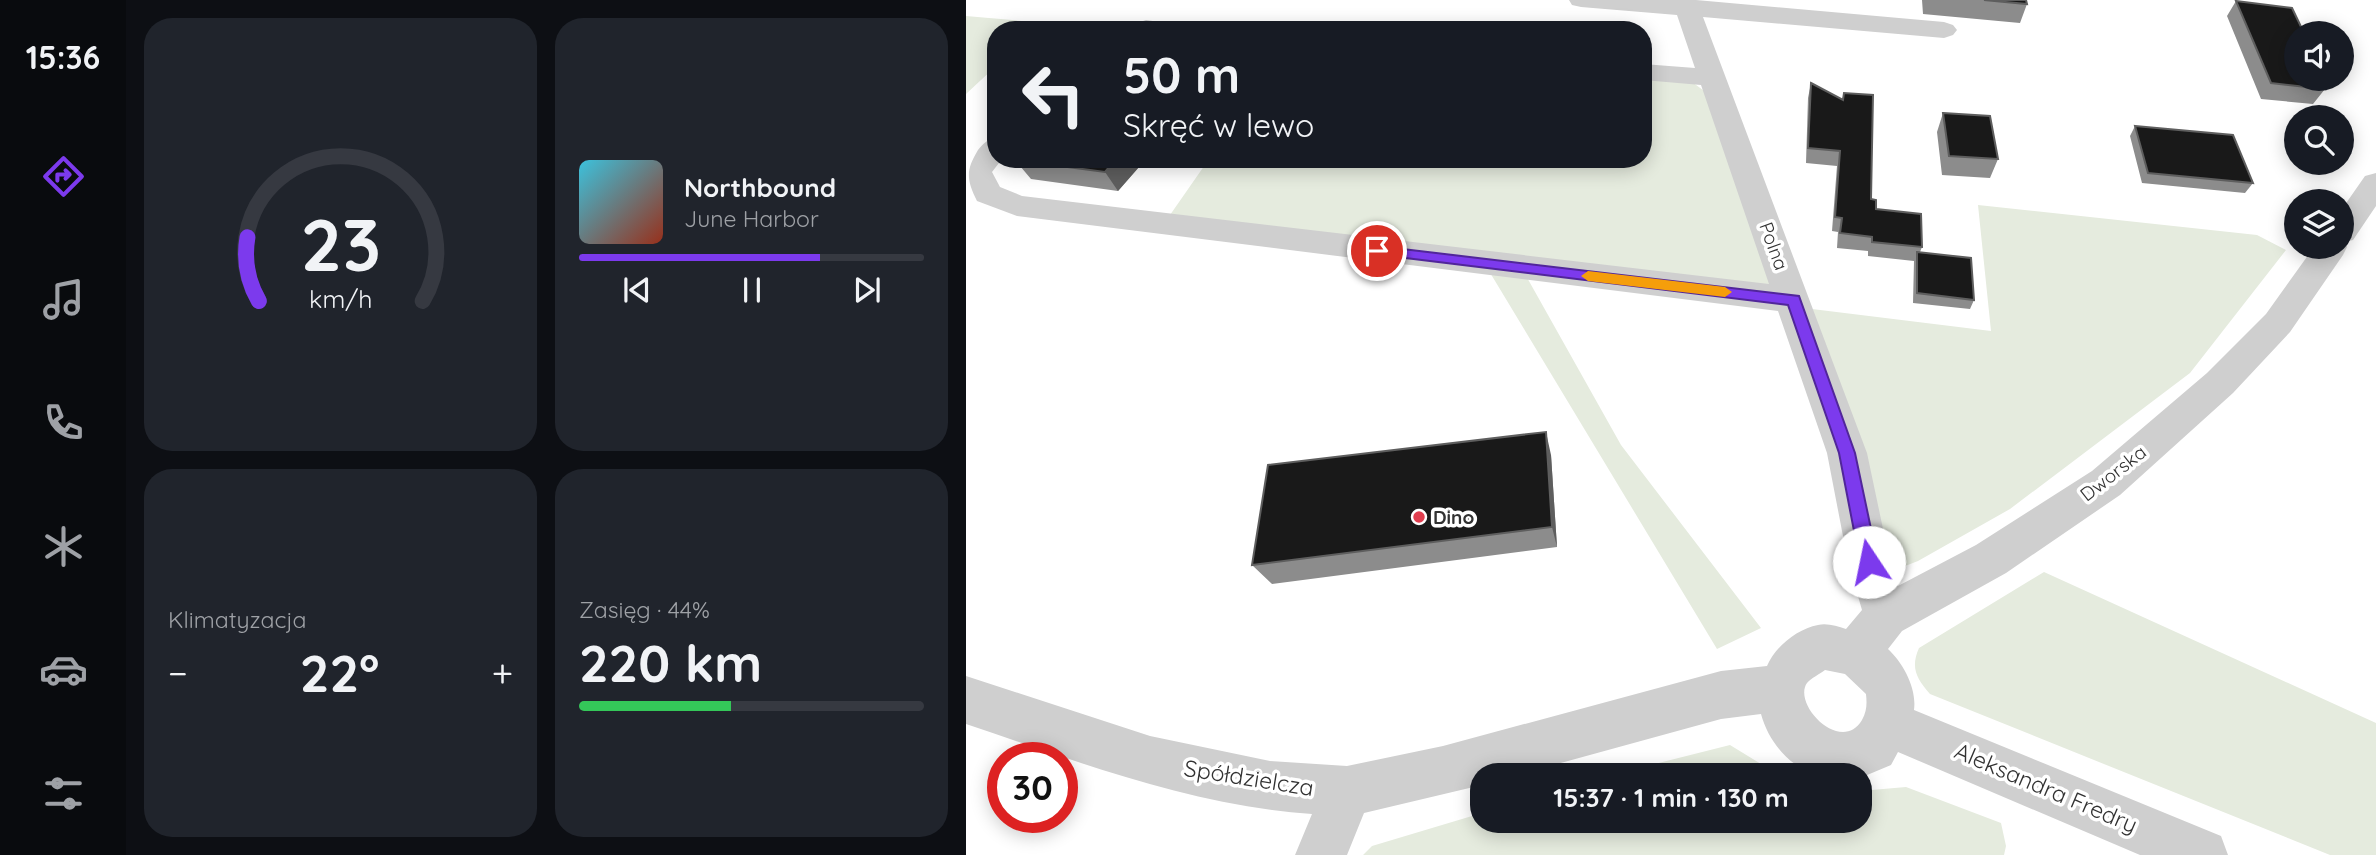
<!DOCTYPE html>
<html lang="pl">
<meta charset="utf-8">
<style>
:root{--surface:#171b24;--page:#20242c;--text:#f1f3f6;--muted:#9ea1a6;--line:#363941;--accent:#7c3aed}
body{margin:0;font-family:Quicksand,sans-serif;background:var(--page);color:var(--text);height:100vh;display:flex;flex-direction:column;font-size:26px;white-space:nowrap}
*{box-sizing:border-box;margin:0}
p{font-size:23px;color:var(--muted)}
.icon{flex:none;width:38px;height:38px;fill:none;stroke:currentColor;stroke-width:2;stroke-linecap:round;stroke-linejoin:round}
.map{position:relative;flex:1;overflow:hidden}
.panel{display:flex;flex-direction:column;gap:18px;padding:18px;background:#0d0f14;width:840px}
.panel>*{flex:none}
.guide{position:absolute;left:21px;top:21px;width:665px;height:147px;border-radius:28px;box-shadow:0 4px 18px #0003;background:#171b24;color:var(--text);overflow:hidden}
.fabs{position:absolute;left:1318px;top:21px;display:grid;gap:14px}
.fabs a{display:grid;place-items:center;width:70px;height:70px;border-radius:50%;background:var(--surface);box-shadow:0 4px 18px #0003;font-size:35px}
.speed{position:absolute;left:21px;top:742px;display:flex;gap:14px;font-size:35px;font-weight:700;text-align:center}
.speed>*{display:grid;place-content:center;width:91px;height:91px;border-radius:50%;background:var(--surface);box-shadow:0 4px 18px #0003;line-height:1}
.speed .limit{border:10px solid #d22;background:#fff;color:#111}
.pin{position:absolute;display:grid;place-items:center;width:60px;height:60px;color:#fff;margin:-30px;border:4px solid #fff;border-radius:50%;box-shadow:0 2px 7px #0007}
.me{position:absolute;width:77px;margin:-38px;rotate:349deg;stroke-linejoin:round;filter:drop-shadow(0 0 5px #0008)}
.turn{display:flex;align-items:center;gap:24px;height:147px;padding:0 21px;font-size:32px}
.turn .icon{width:91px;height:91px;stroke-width:2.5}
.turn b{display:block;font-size:49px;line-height:60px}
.big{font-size:52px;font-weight:800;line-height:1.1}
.panel .tile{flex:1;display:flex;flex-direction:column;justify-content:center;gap:10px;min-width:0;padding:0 24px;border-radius:28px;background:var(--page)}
.panel .dial{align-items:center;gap:0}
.dial svg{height:182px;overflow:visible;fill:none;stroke:var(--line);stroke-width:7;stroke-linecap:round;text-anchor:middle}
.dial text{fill:var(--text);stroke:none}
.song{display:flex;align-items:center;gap:21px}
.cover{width:84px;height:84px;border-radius:10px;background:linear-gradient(135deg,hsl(190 70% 55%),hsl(10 70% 35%))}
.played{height:7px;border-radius:4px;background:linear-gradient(90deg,var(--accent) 70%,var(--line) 70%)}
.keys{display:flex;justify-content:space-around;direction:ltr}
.heat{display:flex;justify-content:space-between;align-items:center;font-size:38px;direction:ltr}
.charge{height:10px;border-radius:5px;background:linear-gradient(90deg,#34c759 44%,var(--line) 0)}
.panel .tiles{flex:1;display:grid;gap:18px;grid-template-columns:repeat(2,1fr)}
.trip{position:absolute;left:504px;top:763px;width:402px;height:70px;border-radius:28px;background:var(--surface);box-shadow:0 4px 18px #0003;font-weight:800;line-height:70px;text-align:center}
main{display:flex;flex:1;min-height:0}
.dock{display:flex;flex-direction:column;width:126px;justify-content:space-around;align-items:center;background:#090b0e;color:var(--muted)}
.dock .icon{width:49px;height:49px}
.dock .active{color:var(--accent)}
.dock b{font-size:32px;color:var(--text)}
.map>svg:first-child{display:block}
.green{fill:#e5ebde}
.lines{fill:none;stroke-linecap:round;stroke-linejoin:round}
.minor{fill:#cfcfcf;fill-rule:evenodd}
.wall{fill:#8c8c8c}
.shaded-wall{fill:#5e5e5e}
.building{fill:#191919;stroke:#5e5e5e;stroke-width:2}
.route{fill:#7c3aed;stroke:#51269a;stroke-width:2}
.slow{fill:#f59e0b}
.poi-dot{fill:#e03d4e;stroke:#fff;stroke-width:2.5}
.labels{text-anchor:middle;stroke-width:7;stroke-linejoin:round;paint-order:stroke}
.street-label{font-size:19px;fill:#323232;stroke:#fff}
.poi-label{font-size:19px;font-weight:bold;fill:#323232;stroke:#fff;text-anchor:start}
.near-street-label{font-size:23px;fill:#323232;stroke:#fff}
</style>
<main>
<nav class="dock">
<b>15:36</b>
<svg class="icon active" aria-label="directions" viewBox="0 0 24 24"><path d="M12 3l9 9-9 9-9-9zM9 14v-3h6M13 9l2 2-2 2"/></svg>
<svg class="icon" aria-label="music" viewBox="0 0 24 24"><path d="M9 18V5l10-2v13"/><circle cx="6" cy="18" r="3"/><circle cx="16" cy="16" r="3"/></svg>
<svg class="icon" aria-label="phone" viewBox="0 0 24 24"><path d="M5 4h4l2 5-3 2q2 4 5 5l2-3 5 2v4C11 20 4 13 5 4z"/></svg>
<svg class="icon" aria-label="climate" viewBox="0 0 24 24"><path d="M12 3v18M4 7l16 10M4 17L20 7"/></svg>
<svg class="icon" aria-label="car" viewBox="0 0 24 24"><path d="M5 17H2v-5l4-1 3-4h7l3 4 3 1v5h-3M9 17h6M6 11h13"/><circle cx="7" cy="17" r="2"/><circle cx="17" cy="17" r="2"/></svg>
<svg class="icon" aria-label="filters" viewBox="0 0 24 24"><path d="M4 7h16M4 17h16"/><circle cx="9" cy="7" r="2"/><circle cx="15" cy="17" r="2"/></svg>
</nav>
<section class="panel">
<div class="tiles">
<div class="tile dial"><svg viewBox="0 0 100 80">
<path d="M14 69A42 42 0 1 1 86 69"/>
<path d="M14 69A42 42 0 0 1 9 41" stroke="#7c3aed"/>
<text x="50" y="56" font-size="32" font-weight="700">23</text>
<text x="50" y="72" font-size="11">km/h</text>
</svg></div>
<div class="tile">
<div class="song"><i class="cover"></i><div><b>Northbound</b><p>June Harbor</p></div></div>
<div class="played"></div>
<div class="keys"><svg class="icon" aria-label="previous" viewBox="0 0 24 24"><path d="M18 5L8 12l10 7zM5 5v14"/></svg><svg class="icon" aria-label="pause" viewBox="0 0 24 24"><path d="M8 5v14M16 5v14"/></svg><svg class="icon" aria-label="next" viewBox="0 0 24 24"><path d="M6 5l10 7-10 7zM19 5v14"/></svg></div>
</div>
<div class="tile"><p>Klimatyzacja</p>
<div class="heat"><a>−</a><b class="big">22°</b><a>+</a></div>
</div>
<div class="tile"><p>Zasięg · 44%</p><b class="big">220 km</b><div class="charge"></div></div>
</div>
</section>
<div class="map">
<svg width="1410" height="855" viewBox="0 0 1410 855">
<rect width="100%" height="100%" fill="#fff"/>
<path class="green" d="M0 16 158 30H30V66L0 94Z
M677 78 726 82 741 93 807 289 204 215 243 159H677Z
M1012 205 1291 235 1320 250 1224 373 1044 509 952 561 934 568 921 544 846 309 1025 331Z
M523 271 559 274 655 445 795 628 751 649Z
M1078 572 1410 723V855H1364L964 694C951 679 944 668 953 648Z
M764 745 813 775H645Z
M940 787 1035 823 1040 846 1038 855H397L406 846 516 813V821H894V791Z"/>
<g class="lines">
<path class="minor" d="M603 0H730L978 22 987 25 991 30 987 35 978 38 737 17 901 453 924 562 932 586 1010 545 1126 471 1241 373 1300 314 1348 247H1376V209L1399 176 1410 173V206L1387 240 1379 242 1381 247 1377 255 1324 332 1267 393 1154 495 1040 573 936 631 922 649C937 663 951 688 948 710L1255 836 1262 855H1174L932 752 925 765 894 778V775C880 775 862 778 849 774 822 766 802 740 795 714L755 719 551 775H516V785L398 813 381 855H329L346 814C226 806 113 762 0 724V676L184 736 304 761 381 766 477 746 755 671 801 666C809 647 831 629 852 625 861 623 871 626 880 629L896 610 882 562 861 453 812 311 51 216 11 201C0 179 0 170 12 150 18 143 20 140 30 138V159H36L26 172 34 187 56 196 803 284 735 85 677 80V64L729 68 711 15 615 7 606 5ZM859 670 879 674 900 694C901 704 901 711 896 720 875 755 826 704 841 683 845 678 854 674 859 670Z
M180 20 214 25 218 30H169L171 23Z"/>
</g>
<path class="wall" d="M956 0H1060L1061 4 1054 23 957 14Z
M1270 1 1330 79H1358L1355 82 1359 89 1347 104 1295 99 1261 16Z
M845 83 876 100 878 93 905 199 910 209 956 247 954 252 1008 300 1004 309 947 303 948 261 902 256V251L871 248 872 232 866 231 871 166 840 163 842 98Z
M977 113 1032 159 1024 178 976 175 971 132Z
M1169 126 1287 183 1279 193 1176 183 1164 136Z
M50 159H180L152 191 65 179 49 160Z
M585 455 591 547 306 584 286 565Z"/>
<path class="shaded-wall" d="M150 159H180L152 191 139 172Z
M580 432 585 455 591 547 586 527Z"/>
<path class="building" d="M1018 0H1060L1061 4Z
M1270 1 1326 8 1338 33H1330V79H1354L1359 89 1305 83Z
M845 83 877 100 878 93 907 95 905 199 910 200V209L955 214 956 247 906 242V237L874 233 876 218 869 217 874 151 842 148Z
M977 113 1024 116 1032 159 983 156Z
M1169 126 1267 135 1287 183 1182 173Z
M50 159H150L139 172 49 160Z
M951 252 1005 258 1008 300 951 293Z
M580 432 586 527 286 565 302 465Z"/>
<path class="route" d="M411 246 833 296 889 453 912 562 909 568 903 571 897 568 894 562 873 453 822 305 407 254 405 251Z"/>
<path class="slow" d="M622 271 759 287 766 292 759 297 622 281 615 276Z"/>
<circle class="poi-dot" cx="453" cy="517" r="7"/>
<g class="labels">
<g class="street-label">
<text transform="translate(808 246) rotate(70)" y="7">Polna</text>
<text transform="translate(1147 473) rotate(-38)" y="7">Dworska</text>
</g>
<g class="poi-label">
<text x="467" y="524">Dino</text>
</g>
<g class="near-street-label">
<text transform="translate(283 778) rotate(9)" y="8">Spółdzielcza</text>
<text transform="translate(1080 788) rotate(23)" y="8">Aleksandra Fredry</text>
</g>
</g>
</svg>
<div class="fabs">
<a><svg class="icon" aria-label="sound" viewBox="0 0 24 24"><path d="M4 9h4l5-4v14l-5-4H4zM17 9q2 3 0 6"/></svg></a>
<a><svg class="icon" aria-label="search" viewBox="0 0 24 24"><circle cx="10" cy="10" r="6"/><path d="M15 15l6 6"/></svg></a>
<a><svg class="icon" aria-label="layers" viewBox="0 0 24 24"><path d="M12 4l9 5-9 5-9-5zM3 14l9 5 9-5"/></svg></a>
</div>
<div class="speed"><div class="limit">30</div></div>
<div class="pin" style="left:411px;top:251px;background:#d93025"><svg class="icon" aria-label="arrive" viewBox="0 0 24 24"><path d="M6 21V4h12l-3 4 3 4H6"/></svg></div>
<svg class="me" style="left:903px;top:562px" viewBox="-20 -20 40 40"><circle r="19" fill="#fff"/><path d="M0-13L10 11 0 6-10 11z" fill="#7c3aed"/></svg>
<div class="trip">15:37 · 1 min · 130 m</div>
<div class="guide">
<div class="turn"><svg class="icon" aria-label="left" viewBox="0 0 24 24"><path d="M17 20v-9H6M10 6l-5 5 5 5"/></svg><div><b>50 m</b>Skręć w lewo</div></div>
</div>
</div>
</main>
